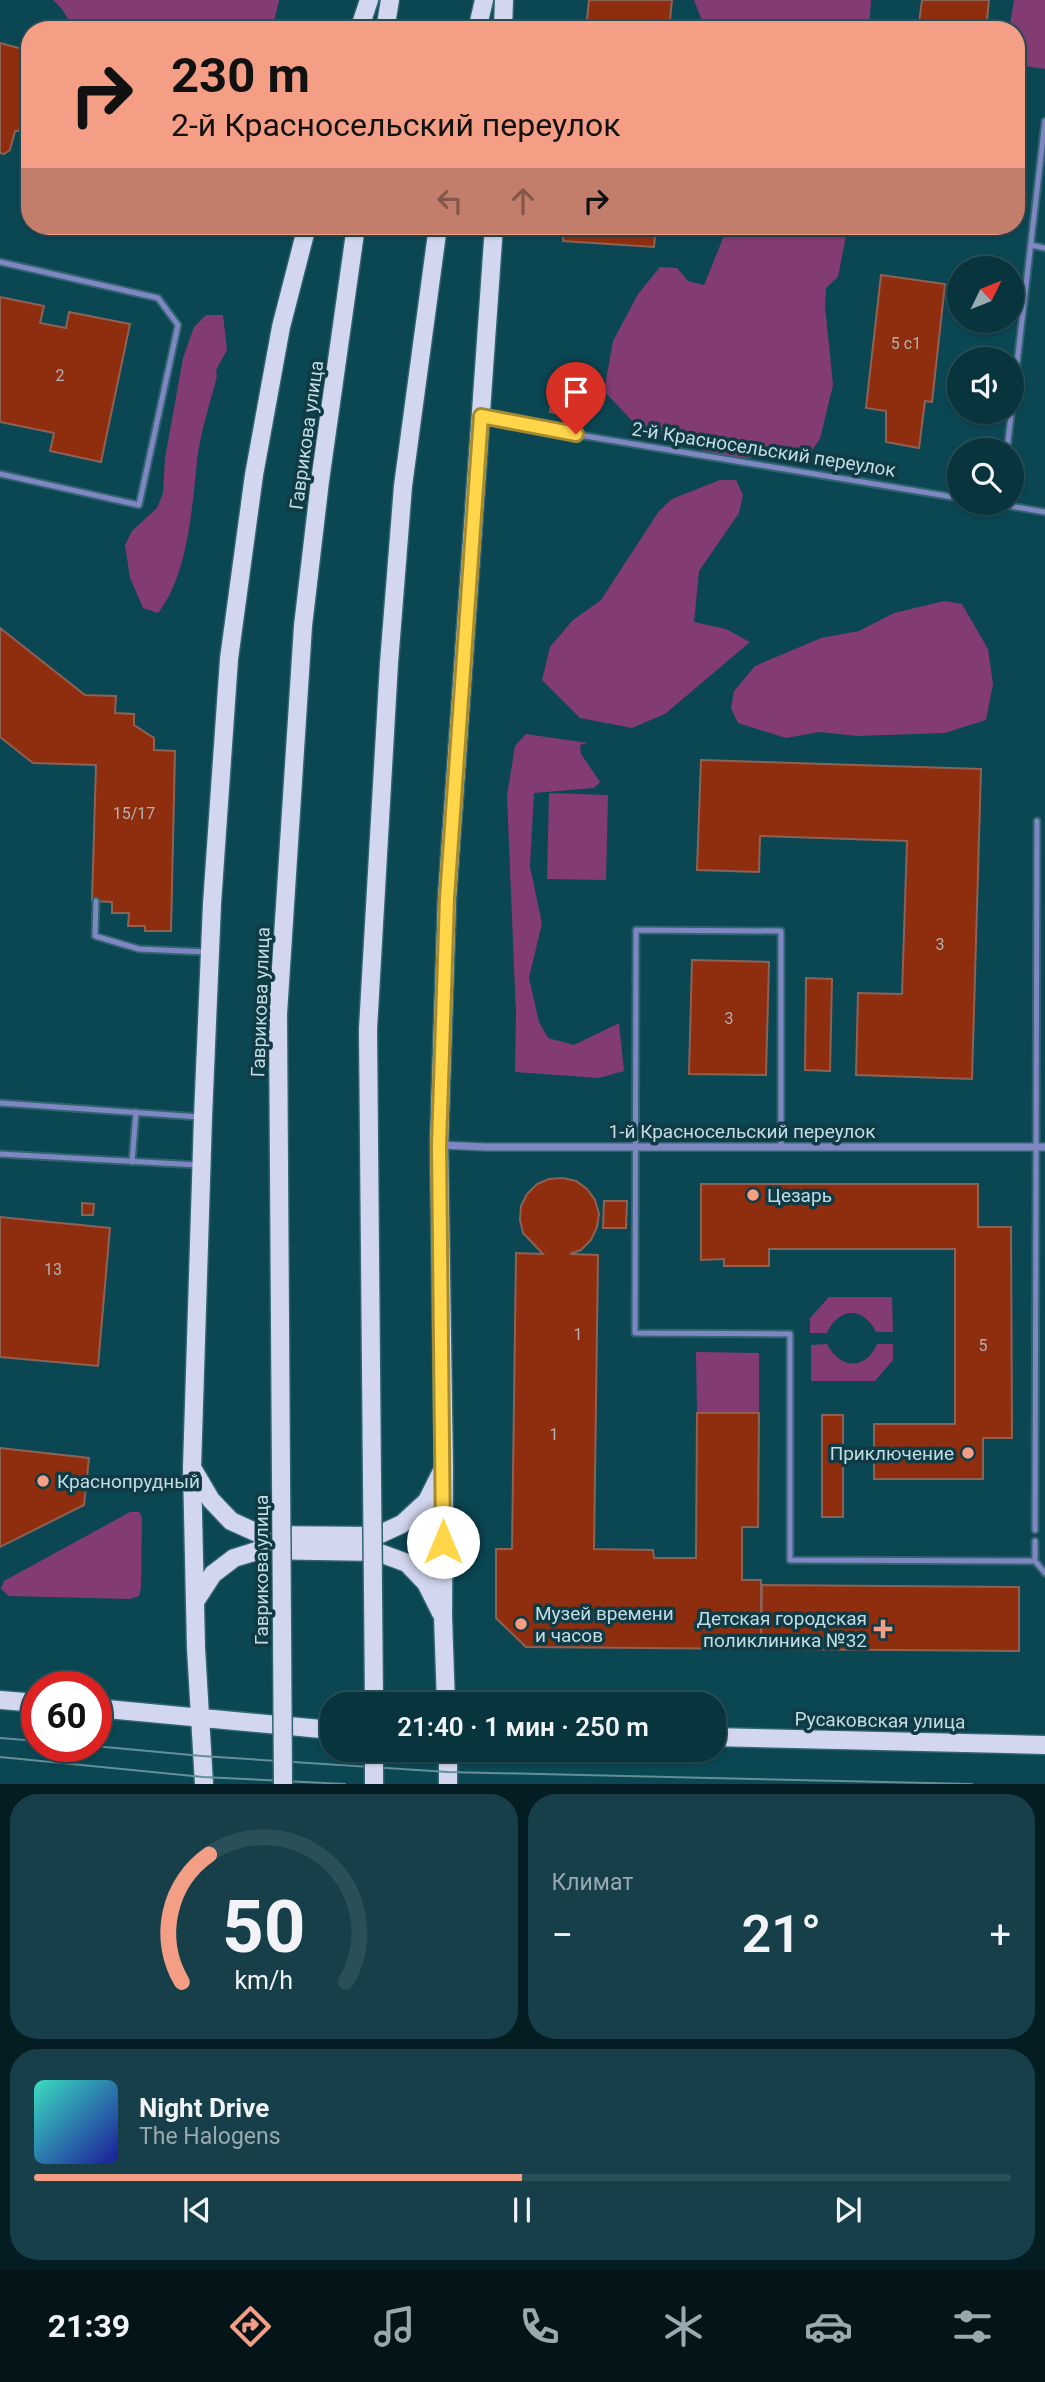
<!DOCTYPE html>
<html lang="ru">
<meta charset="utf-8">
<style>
:root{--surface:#08343e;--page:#163f49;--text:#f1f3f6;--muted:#98aab0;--line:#294f58;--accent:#f49e86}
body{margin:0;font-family:Roboto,sans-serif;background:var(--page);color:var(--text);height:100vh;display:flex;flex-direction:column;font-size:26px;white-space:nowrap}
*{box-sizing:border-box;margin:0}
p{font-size:23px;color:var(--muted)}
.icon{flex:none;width:38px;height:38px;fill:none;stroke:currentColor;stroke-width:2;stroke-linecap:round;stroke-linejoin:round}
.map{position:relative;height:1784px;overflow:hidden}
.drawer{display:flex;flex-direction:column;gap:10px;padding:10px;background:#041d22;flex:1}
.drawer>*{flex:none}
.top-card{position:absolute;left:21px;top:21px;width:1004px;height:214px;border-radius:28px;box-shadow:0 2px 5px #0004,0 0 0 2px var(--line);background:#f49e86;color:#111;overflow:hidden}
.needle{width:46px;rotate:47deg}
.fabs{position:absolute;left:947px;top:256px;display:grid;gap:14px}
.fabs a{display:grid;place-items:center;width:77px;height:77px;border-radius:50%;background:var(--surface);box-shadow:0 2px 5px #0004,0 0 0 2px var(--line);font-size:35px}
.speed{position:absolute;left:21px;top:1671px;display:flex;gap:14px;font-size:35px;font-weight:700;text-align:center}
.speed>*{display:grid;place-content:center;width:91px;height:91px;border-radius:50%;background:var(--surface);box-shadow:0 2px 5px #0004,0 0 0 2px var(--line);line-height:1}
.speed .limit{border:10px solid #d22;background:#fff;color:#111}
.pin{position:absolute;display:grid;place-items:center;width:60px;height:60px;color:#fff;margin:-72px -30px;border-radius:50% 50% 50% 0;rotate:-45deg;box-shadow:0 0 7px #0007}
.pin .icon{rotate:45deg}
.me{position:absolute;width:77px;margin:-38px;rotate:0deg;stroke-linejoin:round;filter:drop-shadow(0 0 5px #0008)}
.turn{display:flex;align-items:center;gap:24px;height:147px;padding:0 35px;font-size:32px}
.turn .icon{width:91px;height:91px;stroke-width:2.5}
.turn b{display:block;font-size:49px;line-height:60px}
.lanes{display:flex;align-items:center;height:66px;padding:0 35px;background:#0003;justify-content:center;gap:35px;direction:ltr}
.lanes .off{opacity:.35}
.big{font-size:52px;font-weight:600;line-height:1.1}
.drawer .card{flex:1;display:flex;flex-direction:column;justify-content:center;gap:10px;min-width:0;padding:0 24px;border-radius:28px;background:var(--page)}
.drawer .dial{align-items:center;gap:0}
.dial svg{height:182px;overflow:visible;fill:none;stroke:var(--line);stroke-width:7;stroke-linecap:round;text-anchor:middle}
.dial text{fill:var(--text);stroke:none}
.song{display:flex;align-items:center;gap:21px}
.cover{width:84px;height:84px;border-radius:10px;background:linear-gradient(135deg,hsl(170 70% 55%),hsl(240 70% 35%))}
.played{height:7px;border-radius:4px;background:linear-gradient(90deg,var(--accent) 50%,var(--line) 50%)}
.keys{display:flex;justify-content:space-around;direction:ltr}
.heat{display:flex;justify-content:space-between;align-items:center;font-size:38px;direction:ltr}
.drawer .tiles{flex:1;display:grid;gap:10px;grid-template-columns:1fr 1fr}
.card:last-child{grid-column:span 2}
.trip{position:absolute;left:320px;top:1692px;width:406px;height:70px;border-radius:28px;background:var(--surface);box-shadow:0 2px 5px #0004,0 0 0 2px var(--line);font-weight:600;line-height:70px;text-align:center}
.dock{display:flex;height:112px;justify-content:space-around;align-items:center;background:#031519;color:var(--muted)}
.dock .icon{width:49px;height:49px}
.dock .active{color:var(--accent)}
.dock b{font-size:32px;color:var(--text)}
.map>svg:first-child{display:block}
.green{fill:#823c72}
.building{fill:#8f2e0f;stroke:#8d6255;stroke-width:2}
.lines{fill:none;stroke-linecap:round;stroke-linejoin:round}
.service-casing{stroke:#306470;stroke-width:9}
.minor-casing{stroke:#306470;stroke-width:10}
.primary-casing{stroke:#306470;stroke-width:21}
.service{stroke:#7e87c2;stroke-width:5}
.minor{stroke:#7e87c2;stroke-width:7}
.primary{stroke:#d2d7ef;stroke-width:18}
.tram{stroke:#638f99;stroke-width:2}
.primary-bridge-casing{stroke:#306470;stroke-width:21;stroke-linecap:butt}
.primary-bridge{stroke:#d2d7ef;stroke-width:18}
.route-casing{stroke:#a68a30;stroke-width:18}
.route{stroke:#ffd54a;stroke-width:12}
.poi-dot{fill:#f49e86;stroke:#103a44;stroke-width:2.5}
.labels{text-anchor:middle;stroke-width:7;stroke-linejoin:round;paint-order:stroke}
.number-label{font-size:16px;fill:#b5b1b0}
.street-label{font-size:19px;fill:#c2dde5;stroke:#103a44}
.poi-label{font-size:19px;fill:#c2dde5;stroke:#103a44;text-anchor:start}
</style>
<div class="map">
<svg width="1045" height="1784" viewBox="0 0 1045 1784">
<rect width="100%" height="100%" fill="#0b4653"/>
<path class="green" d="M53 0H279L272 30H75L61 8Z
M694 0H871L869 30H703L702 21Z
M1014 0H1045V69L1017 65V30H1009Z
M728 226H848L838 277 826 288 825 306 833 385 820 439 810 453 795 459 721 457 638 427 604 391 613 341 638 294 660 267 677 268 688 281 704 285Z
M206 315H223L227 350 216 370 217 376C210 404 200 433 197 461 192 508 188 575 158 613L143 608 130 578 125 545 132 531 157 508 163 493 165 458 183 358 194 327Z
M720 480H736L743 495 739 513 699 571 694 622 726 629 750 642 665 714 632 728 580 718 542 680 550 647 572 621 601 600 659 511 672 499Z
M944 601 962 604 988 649 993 684 986 720 945 733 857 736 820 732 786 738 738 723 731 708 734 691 755 666 821 638 859 631 894 613Z
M526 734 588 743 580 745 581 754 600 782 594 788 534 793 530 867 542 923 529 978 539 1022 548 1038 574 1045 619 1023 624 1071 599 1078 515 1072 516 1015 507 796 515 746Z
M549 793 608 795 606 880 547 879Z
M829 1297H892L893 1332H876C864 1307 839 1306 827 1333H810V1318Z
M827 1344C840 1369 865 1371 877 1344H893V1360L875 1381H811V1345Z
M696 1352 759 1353V1413H697Z
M130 1512H139L142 1518 141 1587 139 1596 130 1599 9 1596 1 1589 4 1581Z"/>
<path class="building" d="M589 0H672L669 30H586Z
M922 0H989L986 30 919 23Z
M0 43 30 51 27 76 30 78V94L23 108 25 112 21 127 18 131H15L10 150 4 154 0 153Z
M564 226H656L654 247 563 241Z
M881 275 945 284 932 402 925 401 919 448 886 442V411L866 408Z
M0 297 44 306 40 323 66 328 69 312 130 324 101 462 50 451 54 433 0 422Z
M553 393 587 398 584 418 550 412Z
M0 628 85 695 116 696 115 713 134 714V725L154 738V750L175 751 171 931H145V926H128L129 913H112V902L92 901 96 765 33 763 0 737Z
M701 760 981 769 972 1079 856 1075 858 993 902 994 907 841 760 836 759 872 697 870Z
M692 960 769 962 766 1075 689 1074Z
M806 978 832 979 830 1071 805 1070Z
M563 1178 576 1181 587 1189 595 1200 599 1214 597 1227 591 1240 581 1250 570 1254 598 1255 594 1549 653 1550 654 1558H696L697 1413H759L758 1527H742V1580H761V1649L526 1647 496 1618V1549H512L516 1253 543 1254 523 1233 520 1220 521 1206 527 1194 537 1184 549 1179Z
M701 1184H978V1227H1011L1012 1438H983V1479H874V1424H955V1249H769V1266H724V1259L701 1260Z
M604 1201H627L626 1228H603Z
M82 1203 94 1204 93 1215H82Z
M0 1217 110 1228 98 1366 0 1357Z
M822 1415H843V1517H822Z
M0 1448 89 1458 84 1505 0 1547Z
M762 1585 1019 1587V1651L761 1649Z"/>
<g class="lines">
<defs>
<path id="service" d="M1031 245 1045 248
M0 262 158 298 178 325 139 505 0 474
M484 417 549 430 959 498
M1007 450 1045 121
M987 502 1045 512
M96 901 95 936 139 949 207 952
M0 1103 200 1117
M781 1146V931L636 930 635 1333 790 1334V1560L1035 1561
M0 1154 198 1165
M132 1162 136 1112
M1035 1530 1037 821
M1035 1541V1561L1045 1573"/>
<path id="minor" d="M440 1145 486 1147H1045"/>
<path id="primary" d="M359 30 369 0
M385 30 390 0
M477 30 484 0
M503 30 504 0
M194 1471 211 1500 231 1521 262 1535 376 1536 402 1524 427 1501 441 1473
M196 1600 213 1574 234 1558 260 1550 377 1552 407 1563 426 1583 441 1613
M0 1700 37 1703
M446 1704 443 1616 444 1467 439 1145 447 898 494 226
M96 1708 332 1730
M714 1737 1045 1745
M448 1750V1784
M204 1784 196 1648 192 1468 203 1117 212 904 229 659 254 475 281 327 307 226"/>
</defs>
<use href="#service" class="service-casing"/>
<use href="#minor" class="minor-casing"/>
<use href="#primary" class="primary-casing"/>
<use href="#service" class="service"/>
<use href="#minor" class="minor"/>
<use href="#primary" class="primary"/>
<path class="tram" d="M0 1738 37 1741
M94 1746 202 1756 448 1772 972 1784
M0 1757 203 1777 345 1784"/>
<defs>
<path id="primary-bridge" d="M374 1704 368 1029 389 663 403 486 438 226
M374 1750V1784
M283 1784 278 1014 303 626 320 481 356 226"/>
</defs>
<use href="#primary-bridge" class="primary-bridge-casing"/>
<use href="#primary-bridge" class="primary-bridge"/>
</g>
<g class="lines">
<defs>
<path id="route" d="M443 1542 439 1145 447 898 481 416 576 434"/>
</defs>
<use href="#route" class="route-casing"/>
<use href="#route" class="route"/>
</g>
<g class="poi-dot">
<circle cx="753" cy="1195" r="7"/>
<circle cx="968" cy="1453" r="7"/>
<circle cx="43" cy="1481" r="7"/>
<circle cx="521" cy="1624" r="7"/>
<path d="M879.5 1618.5h7v7h7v7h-7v7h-7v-7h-7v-7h7z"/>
</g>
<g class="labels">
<g class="number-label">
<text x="906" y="349">5 с1</text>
<text x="60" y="381">2</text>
<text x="134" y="819">15/17</text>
<text x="940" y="950">3</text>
<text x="729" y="1024">3</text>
<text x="53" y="1275">13</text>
<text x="578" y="1340">1</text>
<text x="983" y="1351">5</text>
<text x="554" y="1440">1</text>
</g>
<g class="street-label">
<text transform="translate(306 435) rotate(-82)" y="7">Гаврикова улица</text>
<text transform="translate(764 449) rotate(9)" y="7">2-й Красносельский переулок</text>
<text transform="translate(260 1002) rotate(-88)" y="7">Гаврикова улица</text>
<text x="742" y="1138">1-й Красносельский переулок</text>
<text transform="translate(261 1570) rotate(-90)" y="7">Гаврикова улица</text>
<text transform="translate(880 1720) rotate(1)" y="7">Русаковская улица</text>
</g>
<g class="poi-label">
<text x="767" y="1202">Цезарь</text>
<text x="954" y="1460" text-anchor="end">Приключение</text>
<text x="57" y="1488">Краснопрудный</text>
<text x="535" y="1620">Музей времени<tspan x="535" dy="22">и часов</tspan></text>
<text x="867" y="1625" text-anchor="end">Детская городская<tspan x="867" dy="22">поликлиника №32</tspan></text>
</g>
</g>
</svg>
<div class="fabs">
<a><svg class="needle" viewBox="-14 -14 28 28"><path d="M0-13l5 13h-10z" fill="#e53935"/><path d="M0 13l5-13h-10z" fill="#98aab0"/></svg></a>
<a><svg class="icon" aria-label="sound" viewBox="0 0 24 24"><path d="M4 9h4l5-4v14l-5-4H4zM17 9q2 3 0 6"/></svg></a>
<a><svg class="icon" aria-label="search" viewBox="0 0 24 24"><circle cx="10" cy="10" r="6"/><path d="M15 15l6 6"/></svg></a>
</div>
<div class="speed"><div class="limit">60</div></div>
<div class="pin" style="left:576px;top:434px;background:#d93025"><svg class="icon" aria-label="arrive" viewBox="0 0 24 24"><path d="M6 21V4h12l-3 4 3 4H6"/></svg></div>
<svg class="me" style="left:443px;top:1542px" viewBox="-20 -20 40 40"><circle r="19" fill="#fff"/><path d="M0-13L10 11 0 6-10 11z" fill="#ffd54a"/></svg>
<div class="trip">21:40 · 1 мин · 250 m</div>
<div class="top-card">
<div class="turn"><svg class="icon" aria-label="right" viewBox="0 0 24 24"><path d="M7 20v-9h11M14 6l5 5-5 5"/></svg><div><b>230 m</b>2-й Красносельский переулок</div></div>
<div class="lanes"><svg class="icon off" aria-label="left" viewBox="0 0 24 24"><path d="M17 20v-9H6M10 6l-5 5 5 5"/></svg><svg class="icon off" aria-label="ahead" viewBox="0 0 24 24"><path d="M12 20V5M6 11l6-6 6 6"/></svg><svg class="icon" aria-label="right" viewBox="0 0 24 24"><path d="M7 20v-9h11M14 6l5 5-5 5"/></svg></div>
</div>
</div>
<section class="drawer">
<div class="tiles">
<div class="card dial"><svg viewBox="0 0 100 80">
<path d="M14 69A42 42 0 1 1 86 69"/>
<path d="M14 69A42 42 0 0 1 26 13" stroke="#f49e86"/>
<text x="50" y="56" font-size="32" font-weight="700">50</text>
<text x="50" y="72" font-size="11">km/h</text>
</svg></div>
<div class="card"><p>Климат</p>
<div class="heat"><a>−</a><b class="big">21°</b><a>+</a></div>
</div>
<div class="card">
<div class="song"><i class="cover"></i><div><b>Night Drive</b><p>The Halogens</p></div></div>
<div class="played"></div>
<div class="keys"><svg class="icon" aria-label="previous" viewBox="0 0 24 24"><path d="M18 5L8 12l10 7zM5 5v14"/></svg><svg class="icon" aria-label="pause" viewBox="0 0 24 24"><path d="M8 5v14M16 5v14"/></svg><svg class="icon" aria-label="next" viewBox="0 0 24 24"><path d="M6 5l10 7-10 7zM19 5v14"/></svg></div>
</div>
</div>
</section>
<nav class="dock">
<b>21:39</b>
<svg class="icon active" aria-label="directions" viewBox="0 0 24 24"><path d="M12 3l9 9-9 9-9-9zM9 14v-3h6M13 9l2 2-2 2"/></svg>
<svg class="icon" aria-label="music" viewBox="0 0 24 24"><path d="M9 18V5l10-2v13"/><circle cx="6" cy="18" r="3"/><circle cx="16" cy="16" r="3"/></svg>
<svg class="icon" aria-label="phone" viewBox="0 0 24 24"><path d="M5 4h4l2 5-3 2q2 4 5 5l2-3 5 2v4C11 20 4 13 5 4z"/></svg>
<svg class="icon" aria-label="climate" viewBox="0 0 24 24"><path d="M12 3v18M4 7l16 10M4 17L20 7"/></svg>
<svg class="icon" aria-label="car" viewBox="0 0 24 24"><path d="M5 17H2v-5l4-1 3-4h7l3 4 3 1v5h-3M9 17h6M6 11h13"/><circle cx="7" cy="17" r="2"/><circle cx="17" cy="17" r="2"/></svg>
<svg class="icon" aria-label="filters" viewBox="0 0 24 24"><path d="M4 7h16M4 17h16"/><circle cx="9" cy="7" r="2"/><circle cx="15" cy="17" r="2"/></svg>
</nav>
